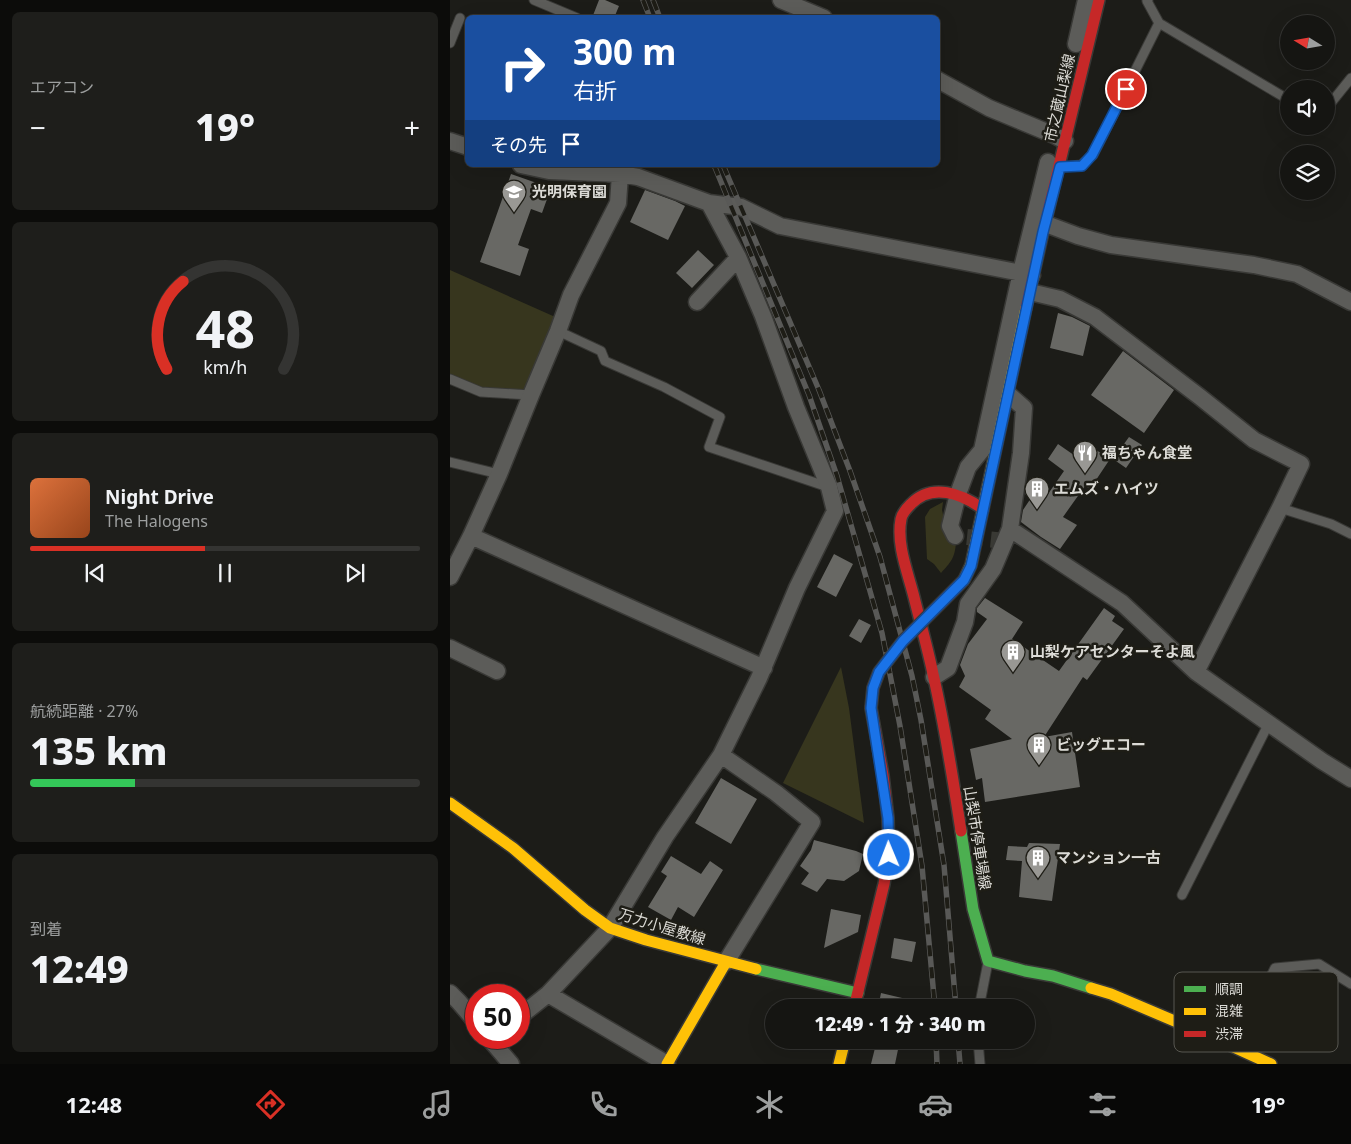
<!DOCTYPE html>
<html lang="ja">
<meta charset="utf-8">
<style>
:root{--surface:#151512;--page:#1e1e1b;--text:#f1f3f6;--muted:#9d9f9f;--line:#343432;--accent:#d93025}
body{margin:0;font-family:"Noto Sans","Noto Sans JP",sans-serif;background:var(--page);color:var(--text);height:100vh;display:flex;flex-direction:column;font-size:19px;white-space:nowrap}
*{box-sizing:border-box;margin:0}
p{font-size:16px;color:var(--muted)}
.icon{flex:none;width:28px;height:28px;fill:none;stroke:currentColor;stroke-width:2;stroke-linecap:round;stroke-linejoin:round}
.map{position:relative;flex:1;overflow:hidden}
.details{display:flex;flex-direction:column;gap:12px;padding:12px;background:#0c0c0a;width:450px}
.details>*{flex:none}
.hud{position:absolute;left:15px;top:15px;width:475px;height:152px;border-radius:8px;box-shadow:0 5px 20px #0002,0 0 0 1px var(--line);background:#1a4fa0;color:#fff;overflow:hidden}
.needle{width:32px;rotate:281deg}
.buttons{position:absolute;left:830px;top:15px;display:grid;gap:10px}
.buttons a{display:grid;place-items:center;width:55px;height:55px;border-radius:50%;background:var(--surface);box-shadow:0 5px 20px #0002,0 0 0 1px var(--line);font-size:25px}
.speed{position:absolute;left:15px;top:984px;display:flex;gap:10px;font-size:25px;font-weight:700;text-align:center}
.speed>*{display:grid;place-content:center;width:65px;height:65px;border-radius:50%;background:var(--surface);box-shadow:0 5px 20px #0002,0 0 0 1px var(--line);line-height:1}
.speed .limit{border:8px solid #d22;background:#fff;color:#111}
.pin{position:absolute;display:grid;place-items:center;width:42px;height:42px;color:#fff;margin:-21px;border:2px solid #fff;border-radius:50%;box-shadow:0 1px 5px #0007}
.me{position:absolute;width:55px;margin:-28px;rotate:359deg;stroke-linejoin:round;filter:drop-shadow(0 0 4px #0008)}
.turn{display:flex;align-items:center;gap:18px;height:105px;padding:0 25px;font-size:22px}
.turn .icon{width:65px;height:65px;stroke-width:2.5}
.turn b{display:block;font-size:35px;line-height:42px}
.then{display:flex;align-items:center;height:48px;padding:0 25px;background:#0003;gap:10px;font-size:19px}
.big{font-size:38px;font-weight:800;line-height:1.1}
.details .widget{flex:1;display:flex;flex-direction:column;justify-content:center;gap:8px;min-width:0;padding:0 18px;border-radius:8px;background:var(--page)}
.details .dial{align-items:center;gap:0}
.dial svg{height:130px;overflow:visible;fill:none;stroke:var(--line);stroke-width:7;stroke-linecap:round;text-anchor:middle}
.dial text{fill:var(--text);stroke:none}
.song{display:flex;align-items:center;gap:15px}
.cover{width:60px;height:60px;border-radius:8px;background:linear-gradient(135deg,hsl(20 70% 55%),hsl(20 70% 35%))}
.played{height:5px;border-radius:2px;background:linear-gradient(90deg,var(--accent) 45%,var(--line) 45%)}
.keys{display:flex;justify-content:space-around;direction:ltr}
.heat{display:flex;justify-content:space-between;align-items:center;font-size:28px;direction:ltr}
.charge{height:8px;border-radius:4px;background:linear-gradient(90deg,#34c759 27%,var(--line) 0)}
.trip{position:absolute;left:315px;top:999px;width:270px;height:50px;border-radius:25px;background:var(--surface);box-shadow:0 5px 20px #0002,0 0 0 1px var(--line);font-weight:800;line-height:50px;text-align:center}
.menu{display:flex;height:80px;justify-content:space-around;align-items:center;background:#080807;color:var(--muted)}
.menu .icon{width:35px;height:35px}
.menu .current{color:var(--accent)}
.menu b{font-size:22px;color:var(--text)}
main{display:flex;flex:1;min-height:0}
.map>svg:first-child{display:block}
.green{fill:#37361e}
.building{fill:#686864}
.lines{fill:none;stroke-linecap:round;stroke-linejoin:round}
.street-tunnel{stroke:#393934;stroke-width:16;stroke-dasharray:16 8;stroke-linecap:butt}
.lane-casing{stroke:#393936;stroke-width:11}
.street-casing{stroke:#393936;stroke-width:19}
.fast-casing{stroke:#393936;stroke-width:14}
.slow-casing{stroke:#393936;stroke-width:14}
.jam-casing{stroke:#393936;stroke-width:14}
.lane{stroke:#5c5c59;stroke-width:9}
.street{stroke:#5c5c59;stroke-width:16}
.fast{stroke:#4caf50;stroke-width:11}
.slow{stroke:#ffc107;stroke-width:11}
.jam{stroke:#c62828;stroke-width:11}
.rail-casing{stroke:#595957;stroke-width:5.5}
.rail{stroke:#1e1d16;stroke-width:4;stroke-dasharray:11;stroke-linecap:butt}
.jam-bridge-casing{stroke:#393936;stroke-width:14;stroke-linecap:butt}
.jam-bridge{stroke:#c62828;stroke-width:11}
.route-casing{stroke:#114b97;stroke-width:12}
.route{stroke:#1a73e8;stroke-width:9}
.labels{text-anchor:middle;stroke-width:5;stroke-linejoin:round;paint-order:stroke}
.street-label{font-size:15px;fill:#dcdbd6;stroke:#1e1d16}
.poi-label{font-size:15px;font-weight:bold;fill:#dcdbd6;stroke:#1e1d16;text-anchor:start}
.key{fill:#1e1d16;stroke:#575650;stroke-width:1}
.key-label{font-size:14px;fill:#dcdbd6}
</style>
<main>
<section class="details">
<div class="widget"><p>エアコン</p>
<div class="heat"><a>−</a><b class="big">19°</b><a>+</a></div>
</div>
<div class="widget dial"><svg viewBox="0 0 100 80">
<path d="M14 69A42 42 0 1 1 86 69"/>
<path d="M14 69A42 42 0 0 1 24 15" stroke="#d93025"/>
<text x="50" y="56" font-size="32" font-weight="700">48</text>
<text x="50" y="72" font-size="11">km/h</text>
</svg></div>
<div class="widget">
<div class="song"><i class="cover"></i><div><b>Night Drive</b><p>The Halogens</p></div></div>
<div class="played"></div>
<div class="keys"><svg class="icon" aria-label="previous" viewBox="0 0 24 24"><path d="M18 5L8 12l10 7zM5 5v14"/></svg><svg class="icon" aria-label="pause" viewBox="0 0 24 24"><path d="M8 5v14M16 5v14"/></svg><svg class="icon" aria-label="next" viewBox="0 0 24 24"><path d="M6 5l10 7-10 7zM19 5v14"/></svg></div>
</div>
<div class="widget"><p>航続距離 · 27%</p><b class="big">135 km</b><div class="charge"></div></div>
<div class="widget"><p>到着</p><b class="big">12:49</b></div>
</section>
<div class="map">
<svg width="901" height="1064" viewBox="0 0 901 1064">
<rect width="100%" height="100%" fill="#1c1c18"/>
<path class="green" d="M0 270 112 320 81 395 31 392 0 379Z
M493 502 492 510 498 537 506 542C505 558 501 562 491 573L484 564 477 559 475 517 480 509Z
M391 667 399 708 414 823 333 783Z"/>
<path class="building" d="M149 0H155L169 6 164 18H142Z
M61 174 101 188 92 213 81 209 68 245 79 249 70 276 30 262Z
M195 190 225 201 235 206 218 240 180 222Z
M248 250 264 265 242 288 226 273Z
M608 313 622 317 640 326 633 356 600 348Z
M673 351 724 390 694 433 641 395Z
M679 437 692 445 676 468 663 459Z
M608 444 631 460 640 446 660 459 640 489 635 486 613 517 627 525 610 549 591 537 571 522 573 510 581 498 575 494 583 483 598 494 614 471 598 459Z
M384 554 403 564 386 597 367 587Z
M535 598 573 622 562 639 609 671 654 608 665 616 662 621 674 629 637 680 633 677 594 737 622 732 630 787 535 802 532 778 526 780 520 749 562 739 535 719 541 710 509 687 515 676 510 665 518 644 537 619 527 612V608Z
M409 619 421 625 411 643 399 636Z
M271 778 307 799 281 844 245 823Z
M364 840 406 851 413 854 409 871 394 881 377 879 367 892 351 884 359 873 350 866 361 850Z
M579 843 610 844 602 901 569 897 572 861 556 860 558 846 577 847Z
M221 856 251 874 260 861 273 870 244 917 228 907 221 920 198 907 217 876 211 872Z
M381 909 411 915 408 932 374 948Z
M444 938 466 942 462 962 441 958Z
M431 993 469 1002 468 1008H428Z
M427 1040H450L445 1064H421Z"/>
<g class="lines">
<path class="street-tunnel" d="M517 537 555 541"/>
<defs>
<path id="lane" d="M84 0 127 18
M698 0 697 1 709 23 839 100
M0 43 10 18
M876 109 901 78
M609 167 631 165 643 155 709 23
M108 331 151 351 155 361 214 387 270 417 259 447 378 487
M0 379 31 392 81 395
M0 462 49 474
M830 508 881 524 901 534
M732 895 819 723
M529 1008 538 962
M528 1040 530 1064
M787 1047 825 968 869 964 901 984"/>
<path id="street" d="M331 0 374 18
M626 44 636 0
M488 80 539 108 604 135 615 141
M0 141 18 147
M71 165 99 171 170 174 188 177 259 203 291 207 330 226 582 275
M596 224 628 236 661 245 804 265 847 274 901 302
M580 292 610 299 645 317 750 397 804 440 851 464 830 508 746 672
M247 302 288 258
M560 529 672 603 746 672 872 761 901 779
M21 536 314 668
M505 536 500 526 508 494 518 467 532 450 571 272 598 162
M0 577 21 536 49 474 81 395 108 331 121 295 168 203 170 174
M0 648 47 671
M484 677 498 668 515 622 518 604 543 569 560 529 571 453 574 408 558 394
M271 755 326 793 362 822 276 962
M0 993 9 1002 26 1022
M98 994 217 1064
M69 1017 98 994 160 928 215 837 271 755 309 678 347 588 385 511 379 487 346 407 313 316 288 257 259 203
M39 1038 61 1064"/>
<path id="fast" d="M511 831 523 909 538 961 575 971 603 976 641 988
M306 969 408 993"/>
<path id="slow" d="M514 580 521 565 576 308
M0 803 63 848 135 910 160 928 196 940 306 969
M641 988 661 994 755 1034 821 1064
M217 1064 276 962
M389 1064 395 1040"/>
<path id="jam" d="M576 308 593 232 649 0
M511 831C503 779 495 726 483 674 478 650 471 625 465 601 459 575 446 546 451 519 452 513 457 508 461 504 482 482 512 494 533 509
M404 1008 434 884 439 855 438 818 433 775 421 708"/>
</defs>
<use href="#lane" class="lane-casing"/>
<use href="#street" class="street-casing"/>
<use href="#fast" class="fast-casing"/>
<use href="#slow" class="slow-casing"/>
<use href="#jam" class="jam-casing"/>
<use href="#lane" class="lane"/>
<use href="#street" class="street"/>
<use href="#fast" class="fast"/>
<use href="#slow" class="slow"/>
<use href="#jam" class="jam"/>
<defs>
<path id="rail" d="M193 0 200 18
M203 0 210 18
M264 165 359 395 387 476 432 633 450 726 472 866 485 1008
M273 165 369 390 400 471 430 557 462 676 471 720 494 865 506 1008
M486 1040 487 1064
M508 1040 510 1064"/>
</defs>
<use href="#rail" class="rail-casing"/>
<use href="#rail" class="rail"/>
<defs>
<path id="jam-bridge" d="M421 708 423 688 429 672 453 641 514 580"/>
</defs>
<use href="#jam-bridge" class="jam-bridge-casing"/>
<use href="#jam-bridge" class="jam-bridge"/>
</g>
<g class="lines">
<defs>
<path id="route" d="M439 855 438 818 421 708 423 688 429 672 453 641 514 580 521 566 593 232 610 167 632 166 642 155 676 89"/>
</defs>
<use href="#route" class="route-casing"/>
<use href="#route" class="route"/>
</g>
<defs>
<symbol id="school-pin" viewBox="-11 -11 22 30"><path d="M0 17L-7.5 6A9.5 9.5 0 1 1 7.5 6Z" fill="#999894" stroke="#1e1d16"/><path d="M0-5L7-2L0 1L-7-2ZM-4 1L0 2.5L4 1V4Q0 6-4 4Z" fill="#fff"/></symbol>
<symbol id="restaurant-pin" viewBox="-11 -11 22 30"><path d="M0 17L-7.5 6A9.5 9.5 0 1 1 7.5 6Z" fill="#999894" stroke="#1e1d16"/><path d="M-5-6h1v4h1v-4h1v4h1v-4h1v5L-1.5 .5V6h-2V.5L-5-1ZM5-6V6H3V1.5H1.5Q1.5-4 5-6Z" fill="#fff"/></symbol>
<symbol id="building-pin" viewBox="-11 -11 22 30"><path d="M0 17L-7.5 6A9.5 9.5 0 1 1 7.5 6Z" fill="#999894" stroke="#1e1d16"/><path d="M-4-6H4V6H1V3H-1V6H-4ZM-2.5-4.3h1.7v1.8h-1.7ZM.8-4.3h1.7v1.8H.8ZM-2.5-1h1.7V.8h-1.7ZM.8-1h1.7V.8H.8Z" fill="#fff"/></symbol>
</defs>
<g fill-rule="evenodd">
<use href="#school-pin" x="50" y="178" width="28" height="38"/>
<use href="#restaurant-pin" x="621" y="439" width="28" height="38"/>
<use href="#building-pin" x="573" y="475" width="28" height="38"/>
<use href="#building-pin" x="549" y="638" width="28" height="38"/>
<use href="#building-pin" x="575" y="731" width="28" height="38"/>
<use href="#building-pin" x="574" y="844" width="28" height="38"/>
</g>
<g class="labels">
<g class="street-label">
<text transform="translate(610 98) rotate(-77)" y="5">市之蔵山梨線</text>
<text transform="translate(527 838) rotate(81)" y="5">山梨市停車場線</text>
<text transform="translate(212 927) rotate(17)" y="5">万力小屋敷線</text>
</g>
<g class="poi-label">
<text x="82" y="197">光明保育園</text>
<text x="652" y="458">福ちゃん食堂</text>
<text x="604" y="494">エムズ・ハイツ</text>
<text x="580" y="657">山梨ケアセンターそよ風</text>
<text x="606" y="750">ビッグエコー</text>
<text x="606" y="863">マンション一古</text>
</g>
</g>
<rect x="724" y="972" width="164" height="80" rx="8" class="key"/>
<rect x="734" y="986" width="22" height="6" fill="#4caf50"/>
<rect x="734" y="1008" width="22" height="7" fill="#ffc107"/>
<rect x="734" y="1031" width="22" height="6" fill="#c62828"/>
<g class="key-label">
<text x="765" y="994">順調</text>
<text x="765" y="1016">混雑</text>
<text x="765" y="1039">渋滞</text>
</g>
</svg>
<div class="buttons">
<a><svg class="needle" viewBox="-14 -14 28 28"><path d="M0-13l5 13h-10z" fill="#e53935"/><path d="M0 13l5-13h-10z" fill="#9d9f9f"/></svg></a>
<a><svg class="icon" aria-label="sound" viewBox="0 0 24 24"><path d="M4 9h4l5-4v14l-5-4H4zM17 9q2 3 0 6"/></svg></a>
<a><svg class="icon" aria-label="layers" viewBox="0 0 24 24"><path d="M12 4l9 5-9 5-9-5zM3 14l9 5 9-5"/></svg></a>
</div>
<div class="speed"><div class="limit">50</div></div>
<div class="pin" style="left:676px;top:89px;background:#d93025"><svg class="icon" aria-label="arrive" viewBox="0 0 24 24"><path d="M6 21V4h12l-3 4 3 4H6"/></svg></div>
<svg class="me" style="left:439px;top:855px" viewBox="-20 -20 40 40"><circle r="17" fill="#1a73e8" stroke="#fff" stroke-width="3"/><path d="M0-11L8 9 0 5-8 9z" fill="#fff"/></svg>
<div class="trip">12:49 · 1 分 · 340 m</div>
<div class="hud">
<div class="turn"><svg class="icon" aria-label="right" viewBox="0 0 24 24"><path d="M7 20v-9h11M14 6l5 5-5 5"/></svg><div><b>300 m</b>右折</div></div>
<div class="then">その先<svg class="icon" aria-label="arrive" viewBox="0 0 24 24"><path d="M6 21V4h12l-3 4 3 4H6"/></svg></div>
</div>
</div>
</main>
<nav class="menu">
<b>12:48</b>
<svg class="icon current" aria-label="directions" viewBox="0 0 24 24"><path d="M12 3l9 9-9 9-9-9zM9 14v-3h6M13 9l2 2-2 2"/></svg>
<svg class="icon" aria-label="music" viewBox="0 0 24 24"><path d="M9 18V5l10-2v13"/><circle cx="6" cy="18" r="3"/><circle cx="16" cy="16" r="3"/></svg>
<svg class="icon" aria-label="phone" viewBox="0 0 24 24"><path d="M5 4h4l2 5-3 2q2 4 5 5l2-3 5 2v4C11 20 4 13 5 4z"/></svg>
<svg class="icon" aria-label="climate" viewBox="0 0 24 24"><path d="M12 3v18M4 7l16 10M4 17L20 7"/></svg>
<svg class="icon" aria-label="car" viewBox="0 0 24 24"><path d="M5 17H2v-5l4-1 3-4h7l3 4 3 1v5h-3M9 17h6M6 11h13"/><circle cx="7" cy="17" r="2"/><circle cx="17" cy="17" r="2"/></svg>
<svg class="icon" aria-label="filters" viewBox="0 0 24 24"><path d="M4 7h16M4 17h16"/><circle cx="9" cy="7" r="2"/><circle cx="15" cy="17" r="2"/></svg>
<b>19°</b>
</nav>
